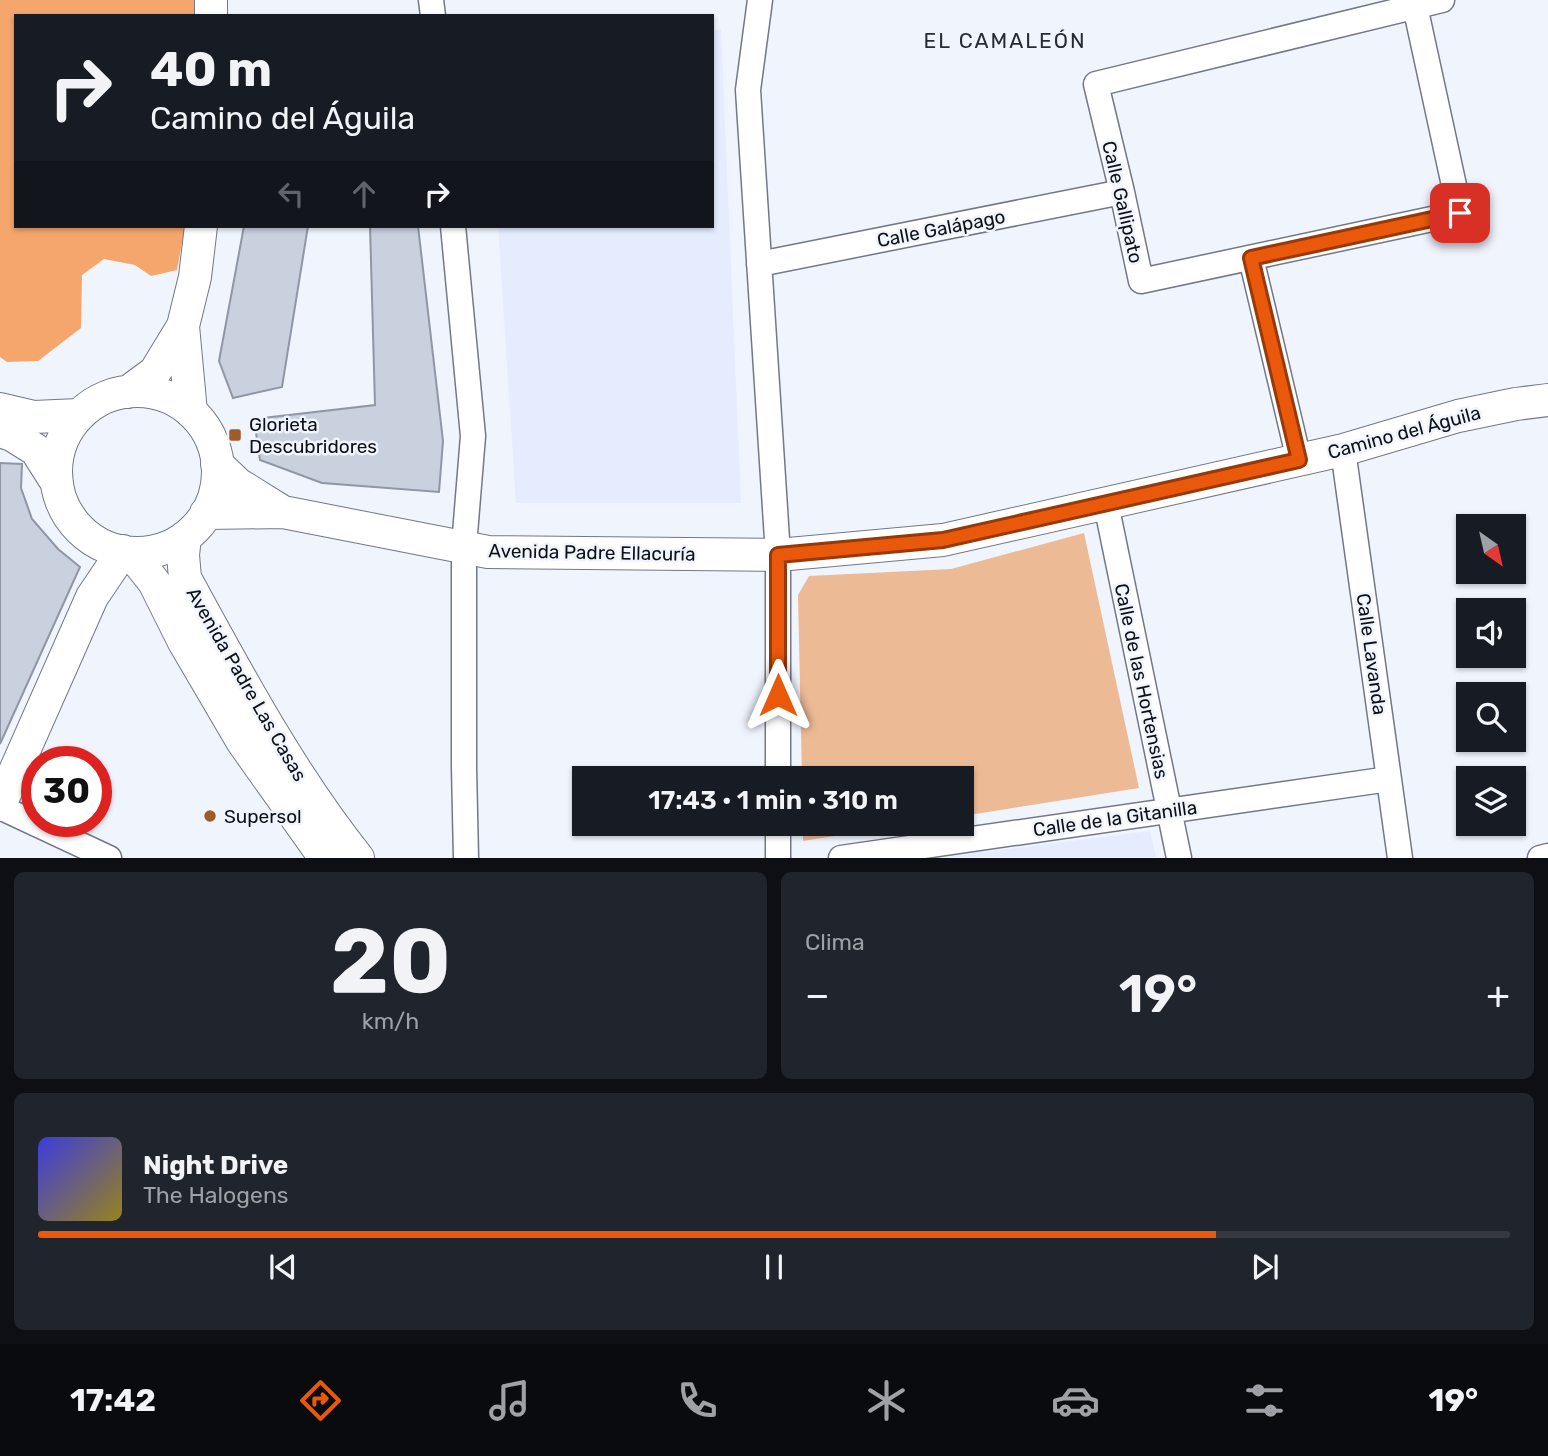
<!DOCTYPE html>
<html lang="es">
<meta charset="utf-8">
<style>
:root{--surface:#171b24;--page:#20242c;--text:#f1f3f6;--muted:#9ea1a6;--line:#363941;--accent:#ea580c}
body{margin:0;font-family:Rubik,sans-serif;background:var(--page);color:var(--text);height:100vh;display:flex;flex-direction:column;font-size:26px;white-space:nowrap}
*{box-sizing:border-box;margin:0}
p{font-size:23px;color:var(--muted)}
.icon{flex:none;width:38px;height:38px;fill:none;stroke:currentColor;stroke-width:2;stroke-linecap:round;stroke-linejoin:round}
.map{position:relative;height:858px;overflow:hidden}
.sheet{display:flex;flex-direction:column;gap:14px;padding:14px;background:#0d0f14;flex:1}
.sheet>*{flex:none}
.top-card{position:absolute;left:14px;top:14px;width:700px;height:214px;border-radius:0px;box-shadow:0 2px 5px #0004;background:#171b24;color:var(--text);overflow:hidden}
.needle{width:46px;rotate:146deg}
.fabs{position:absolute;left:1456px;top:514px;display:grid;gap:14px}
.fabs a{display:grid;place-items:center;width:70px;height:70px;border-radius:0px;background:var(--surface);box-shadow:0 2px 5px #0004;font-size:35px}
.speed{position:absolute;left:21px;top:746px;display:flex;gap:14px;font-size:35px;font-weight:700;text-align:center}
.speed>*{display:grid;place-content:center;width:91px;height:91px;border-radius:50%;background:var(--surface);box-shadow:0 2px 5px #0004;line-height:1}
.speed .limit{border:10px solid #d22;background:#fff;color:#111}
.pin{position:absolute;display:grid;place-items:center;width:60px;height:60px;color:#fff;margin:-30px;border-radius:14px;box-shadow:0 4px 10px #0006}
.me{position:absolute;width:77px;margin:-38px;rotate:0deg;stroke-linejoin:round;filter:drop-shadow(0 0 5px #0008)}
.turn{display:flex;align-items:center;gap:24px;height:147px;padding:0 21px;font-size:32px}
.turn .icon{width:91px;height:91px;stroke-width:2.5}
.turn b{display:block;font-size:49px;line-height:60px}
.lanes{display:flex;align-items:center;height:66px;padding:0 21px;background:#0003;justify-content:center;gap:35px;direction:ltr}
.lanes .off{opacity:.35}
.big{font-size:52px;font-weight:600;line-height:1.1}
.sheet .tile{flex:1;display:flex;flex-direction:column;justify-content:center;gap:10px;min-width:0;padding:0 24px;border-radius:10px;background:var(--page)}
.sheet .dial{align-items:center;gap:0}
.dial b{font-size:91px;line-height:1}
.song{display:flex;align-items:center;gap:21px}
.cover{width:84px;height:84px;border-radius:10px;background:linear-gradient(135deg,hsl(240 70% 55%),hsl(50 70% 35%))}
.played{height:7px;border-radius:4px;background:linear-gradient(90deg,var(--accent) 80%,var(--line) 80%)}
.keys{display:flex;justify-content:space-around;direction:ltr}
.heat{display:flex;justify-content:space-between;align-items:center;font-size:38px;direction:ltr}
.sheet .tiles{flex:1;display:grid;gap:14px;grid-template-columns:1fr 1fr}
.tile:last-child{grid-column:span 2}
.trip{position:absolute;left:572px;top:766px;width:402px;height:70px;border-radius:0px;background:var(--surface);box-shadow:0 2px 5px #0004;font-weight:600;line-height:70px;text-align:center}
.tabs{display:flex;height:112px;justify-content:space-around;align-items:center;background:#090b0e;color:var(--muted)}
.tabs .icon{width:49px;height:49px}
.tabs .on{color:var(--accent)}
.tabs b{font-size:32px;color:var(--text)}
.map>svg:first-child{display:block}
.built{fill:#e4ecfe}
.green{fill:#edba96}
.forest{fill:#f5a66d}
.building{fill:#c9d0de;stroke:#9096a4;stroke-width:2}
.lines{fill:none;stroke-linecap:round;stroke-linejoin:round}
.minor-casing{stroke:#727885;stroke-width:27}
.tertiary-casing{stroke:#727885;stroke-width:34}
.minor{stroke:#fff;stroke-width:24}
.tertiary{stroke:#fff;stroke-width:32}
.route-casing{stroke:#983908;stroke-width:18}
.route{stroke:#ea580c;stroke-width:12}
.poi-dot{fill:#9e5c28;stroke:#f0f4fd;stroke-width:2.5}
.labels{text-anchor:middle;stroke-width:5;stroke-linejoin:round;paint-order:stroke}
.street-label{font-size:19px;fill:#0d1014;stroke:#f0f4fd}
.poi-label{font-size:19px;fill:#0d1014;stroke:#f0f4fd;text-anchor:start}
.neighbourhood-label{font-size:21px;letter-spacing:2px;fill:#262b36;stroke:#f0f4fd}
</style>
<div class="map">
<svg width="1548" height="858" viewBox="0 0 1548 858">
<rect width="100%" height="100%" fill="#f0f4fd"/>
<path class="built" d="M721 29 741 503H516L498 226H712V31Z
M1150 831 1156 857H944Z"/>
<path class="green" d="M1084 533 1139 788 963 816 962 779H802L798 595 809 576 951 569Z
M803 824H910L803 841Z"/>
<path class="forest" d="M0 0H196V16H16V226H185L177 270 151 276 135 265 104 259 82 275 81 328 38 361 7 362 0 357Z"/>
<path class="building" d="M244 226H308L282 387 233 398 219 361Z
M370 226H418L443 441 439 492 322 483 260 460 254 419 375 405Z
M0 463 22 464 21 488 32 519 58 549 80 567 0 744Z"/>
<g class="lines">
<defs>
<path id="minor" d="M431 0 433 16
M760 0 748 90 778 555V779
M1415 6 1460 213 1141 281 1122 192 1096 84 1442 0
M453 226 473 436 464 546V767L466 858
M1251 258 1299 460
M759 264 1122 192
M1343 450 1400 858
M1106 504 1179 858
M0 807 109 858
M778 858V824
M841 858 1389 779
M1540 858 1548 856"/>
<path id="tertiary" d="M211 0V16
M183 326 191 412
M56 472a81 81 0 1 1 162 0a81 81 0 1 1-162 0Z
M128 392 155 372 183 326 195 277 201 226
M0 409 34 417 79 415
M0 431 12 435 36 450 57 483
M217 464 238 484 283 512
M206 513 283 512 488 552 778 555 943 540 1343 450 1458 416 1516 404 1548 400
M185 537 183 555 185 578C237 673 290 773 358 858
M131 553 154 582 184 642 242 741 325 858
M0 805 92 597 123 551"/>
</defs>
<use href="#minor" class="minor-casing"/>
<use href="#tertiary" class="tertiary-casing"/>
<use href="#minor" class="minor"/>
<use href="#tertiary" class="tertiary"/>
</g>
<g class="lines">
<defs>
<path id="route" d="M778 695V555L943 540 1299 460 1251 258 1460 213"/>
</defs>
<use href="#route" class="route-casing"/>
<use href="#route" class="route"/>
</g>
<g class="poi-dot">
<rect x="228" y="428" width="14" height="14" rx="3.5"/>
<circle cx="210" cy="816" r="7"/>
</g>
<g class="labels">
<g class="street-label">
<text transform="translate(1123 202) rotate(77)" y="7">Calle Gallipato</text>
<text transform="translate(941 228) rotate(-11)" y="7">Calle Galápago</text>
<text transform="translate(1404 432) rotate(-15)" y="7">Camino del Águila</text>
<text transform="translate(592 552) rotate(1)" y="7">Avenida Padre Ellacuría</text>
<text transform="translate(1372 654) rotate(82)" y="7">Calle Lavanda</text>
<text transform="translate(1142 681) rotate(78)" y="7">Calle de las Hortensias</text>
<text transform="translate(247 684) rotate(60)" y="7">Avenida Padre Las Casas</text>
<text transform="translate(1115 818) rotate(-8)" y="7">Calle de la Gitanilla</text>
</g>
<g class="poi-label">
<text x="249" y="431">Glorieta<tspan x="249" dy="22">Descubridores</tspan></text>
<text x="224" y="823">Supersol</text>
</g>
<g class="neighbourhood-label">
<text x="1005" y="48">EL CAMALEÓN</text>
</g>
</g>
</svg>
<div class="fabs">
<a><svg class="needle" viewBox="-14 -14 28 28"><path d="M0-13l5 13h-10z" fill="#e53935"/><path d="M0 13l5-13h-10z" fill="#9ea1a6"/></svg></a>
<a><svg class="icon" aria-label="sound" viewBox="0 0 24 24"><path d="M4 9h4l5-4v14l-5-4H4zM17 9q2 3 0 6"/></svg></a>
<a><svg class="icon" aria-label="search" viewBox="0 0 24 24"><circle cx="10" cy="10" r="6"/><path d="M15 15l6 6"/></svg></a>
<a><svg class="icon" aria-label="layers" viewBox="0 0 24 24"><path d="M12 4l9 5-9 5-9-5zM3 14l9 5 9-5"/></svg></a>
</div>
<div class="speed"><div class="limit">30</div></div>
<div class="pin" style="left:1460px;top:213px;background:#d93025"><svg class="icon" aria-label="arrive" viewBox="0 0 24 24"><path d="M6 21V4h12l-3 4 3 4H6"/></svg></div>
<svg class="me" style="left:778px;top:695px" viewBox="-20 -20 40 40"><path d="M0-17L14 15 0 8-14 15z" fill="#ea580c" stroke="#fff" stroke-width="4"/></svg>
<div class="trip">17:43 · 1 min · 310 m</div>
<div class="top-card">
<div class="turn"><svg class="icon" aria-label="right" viewBox="0 0 24 24"><path d="M7 20v-9h11M14 6l5 5-5 5"/></svg><div><b>40 m</b>Camino del Águila</div></div>
<div class="lanes"><svg class="icon off" aria-label="left" viewBox="0 0 24 24"><path d="M17 20v-9H6M10 6l-5 5 5 5"/></svg><svg class="icon off" aria-label="ahead" viewBox="0 0 24 24"><path d="M12 20V5M6 11l6-6 6 6"/></svg><svg class="icon" aria-label="right" viewBox="0 0 24 24"><path d="M7 20v-9h11M14 6l5 5-5 5"/></svg></div>
</div>
</div>
<section class="sheet">
<div class="tiles">
<div class="tile dial"><b>20</b><p>km/h</p></div>
<div class="tile"><p>Clima</p>
<div class="heat"><a>−</a><b class="big">19°</b><a>+</a></div>
</div>
<div class="tile">
<div class="song"><i class="cover"></i><div><b>Night Drive</b><p>The Halogens</p></div></div>
<div class="played"></div>
<div class="keys"><svg class="icon" aria-label="previous" viewBox="0 0 24 24"><path d="M18 5L8 12l10 7zM5 5v14"/></svg><svg class="icon" aria-label="pause" viewBox="0 0 24 24"><path d="M8 5v14M16 5v14"/></svg><svg class="icon" aria-label="next" viewBox="0 0 24 24"><path d="M6 5l10 7-10 7zM19 5v14"/></svg></div>
</div>
</div>
</section>
<nav class="tabs">
<b>17:42</b>
<svg class="icon on" aria-label="directions" viewBox="0 0 24 24"><path d="M12 3l9 9-9 9-9-9zM9 14v-3h6M13 9l2 2-2 2"/></svg>
<svg class="icon" aria-label="music" viewBox="0 0 24 24"><path d="M9 18V5l10-2v13"/><circle cx="6" cy="18" r="3"/><circle cx="16" cy="16" r="3"/></svg>
<svg class="icon" aria-label="phone" viewBox="0 0 24 24"><path d="M5 4h4l2 5-3 2q2 4 5 5l2-3 5 2v4C11 20 4 13 5 4z"/></svg>
<svg class="icon" aria-label="climate" viewBox="0 0 24 24"><path d="M12 3v18M4 7l16 10M4 17L20 7"/></svg>
<svg class="icon" aria-label="car" viewBox="0 0 24 24"><path d="M5 17H2v-5l4-1 3-4h7l3 4 3 1v5h-3M9 17h6M6 11h13"/><circle cx="7" cy="17" r="2"/><circle cx="17" cy="17" r="2"/></svg>
<svg class="icon" aria-label="filters" viewBox="0 0 24 24"><path d="M4 7h16M4 17h16"/><circle cx="9" cy="7" r="2"/><circle cx="15" cy="17" r="2"/></svg>
<b>19°</b>
</nav>
